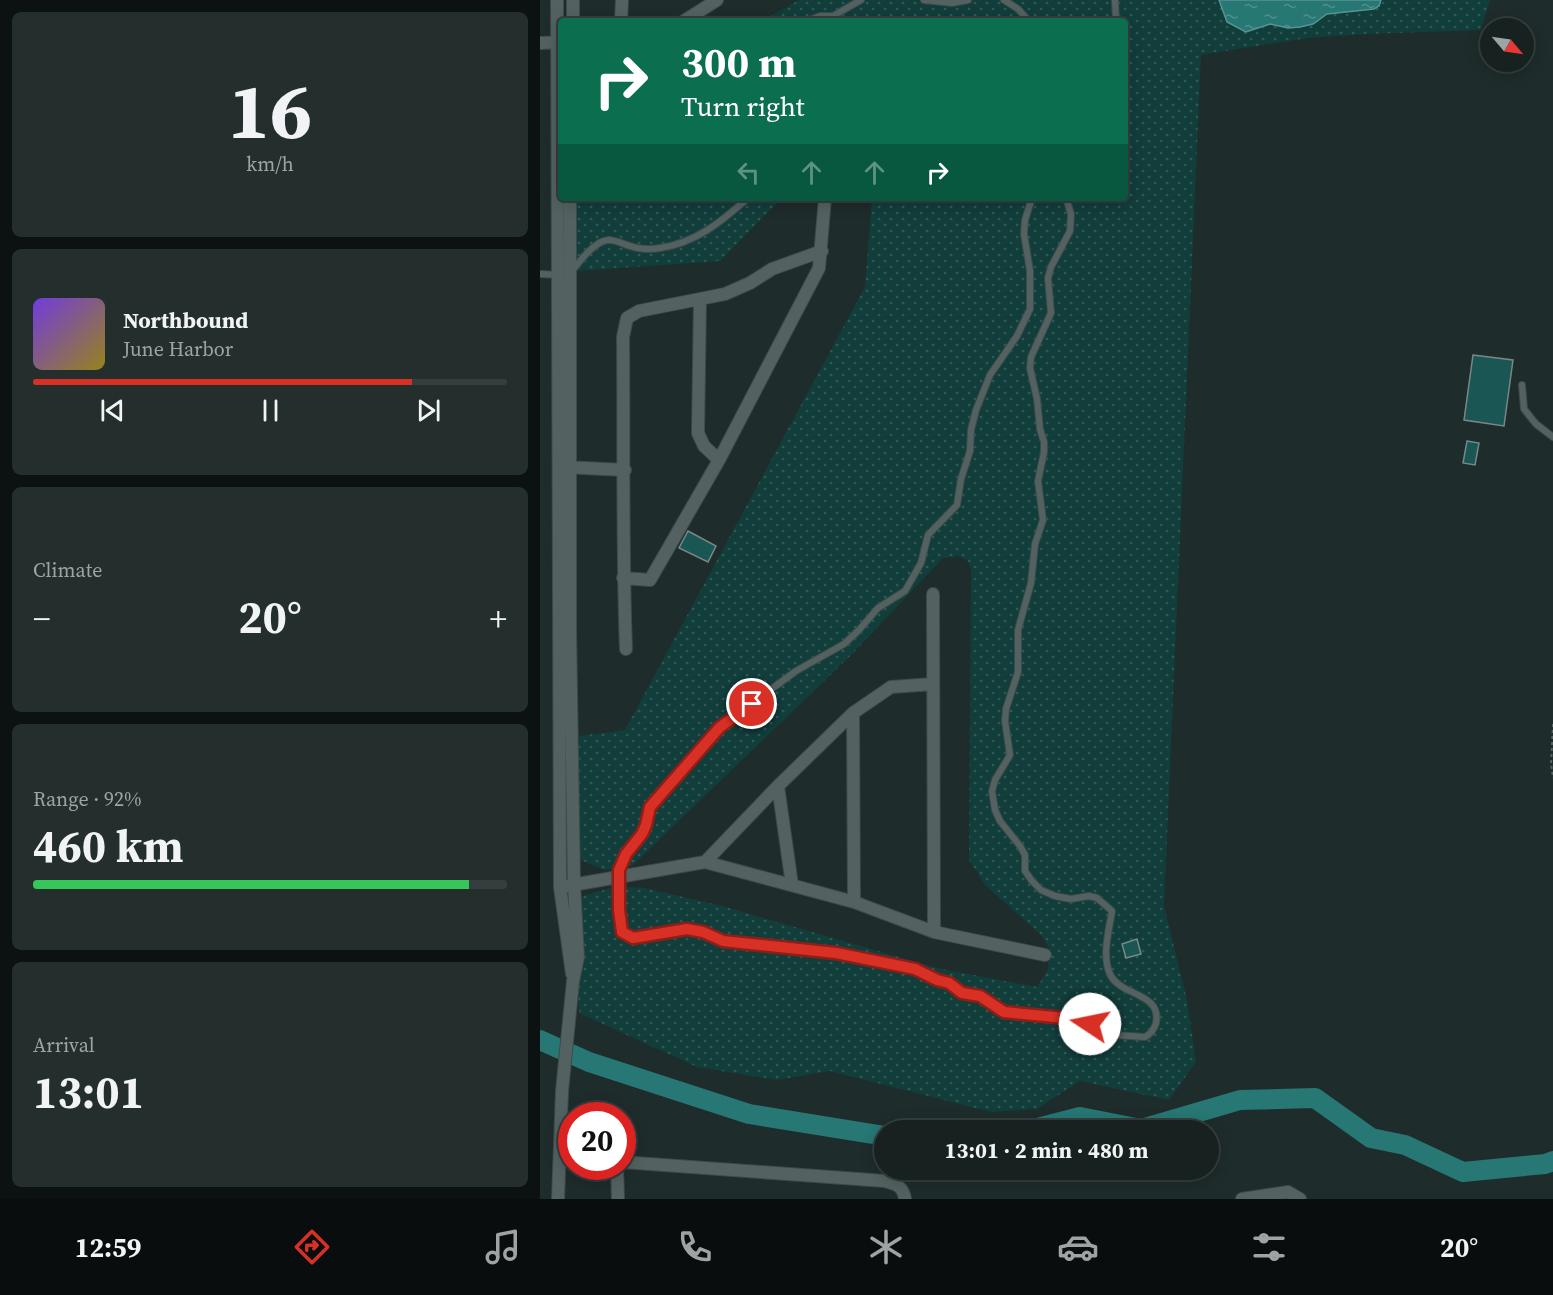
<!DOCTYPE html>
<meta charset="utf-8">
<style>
:root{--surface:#162120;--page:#232e2d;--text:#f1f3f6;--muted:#9ea3a5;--line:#353e3e;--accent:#d93025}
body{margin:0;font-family:"Source Serif 4",serif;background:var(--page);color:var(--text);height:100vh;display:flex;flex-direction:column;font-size:22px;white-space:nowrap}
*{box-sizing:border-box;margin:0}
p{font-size:20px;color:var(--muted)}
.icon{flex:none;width:33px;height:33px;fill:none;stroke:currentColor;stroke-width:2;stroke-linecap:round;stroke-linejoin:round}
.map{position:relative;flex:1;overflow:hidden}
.panel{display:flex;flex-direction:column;gap:12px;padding:12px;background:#0c1212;width:540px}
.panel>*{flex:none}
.guide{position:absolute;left:18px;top:18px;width:570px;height:183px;border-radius:6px;box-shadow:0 3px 15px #0003,0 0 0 2px var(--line);background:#0b6e4f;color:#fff;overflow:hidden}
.needle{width:39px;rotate:119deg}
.fabs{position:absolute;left:940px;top:18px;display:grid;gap:12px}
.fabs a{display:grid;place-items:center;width:54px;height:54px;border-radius:50%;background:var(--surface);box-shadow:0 3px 15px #0003,0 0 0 2px var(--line);font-size:30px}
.speed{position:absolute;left:18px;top:1102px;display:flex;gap:12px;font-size:30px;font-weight:700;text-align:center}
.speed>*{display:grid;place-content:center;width:78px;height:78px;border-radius:50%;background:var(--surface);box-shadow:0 3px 15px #0003,0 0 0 2px var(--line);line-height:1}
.speed .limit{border:9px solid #d22;background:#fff;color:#111}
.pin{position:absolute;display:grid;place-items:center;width:51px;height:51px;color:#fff;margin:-26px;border:3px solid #fff;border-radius:50%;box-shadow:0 2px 6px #0007}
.me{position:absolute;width:66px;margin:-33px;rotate:281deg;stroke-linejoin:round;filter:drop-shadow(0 0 4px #0008)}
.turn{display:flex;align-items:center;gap:21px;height:126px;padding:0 24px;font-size:27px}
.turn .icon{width:78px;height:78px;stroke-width:2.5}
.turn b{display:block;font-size:42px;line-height:51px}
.lanes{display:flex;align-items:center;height:57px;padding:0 24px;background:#0003;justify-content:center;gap:30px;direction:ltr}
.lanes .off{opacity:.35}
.big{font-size:45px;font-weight:700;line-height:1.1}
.panel .widget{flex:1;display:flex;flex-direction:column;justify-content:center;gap:9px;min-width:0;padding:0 21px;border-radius:9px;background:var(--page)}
.panel .dial{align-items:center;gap:0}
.dial b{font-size:78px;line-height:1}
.song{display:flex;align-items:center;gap:18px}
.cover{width:72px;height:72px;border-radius:9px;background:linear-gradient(135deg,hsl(260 70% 55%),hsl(50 70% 35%))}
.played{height:6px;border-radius:3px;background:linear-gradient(90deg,var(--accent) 80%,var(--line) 80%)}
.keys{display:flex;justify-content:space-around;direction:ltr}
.heat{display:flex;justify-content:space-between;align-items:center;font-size:33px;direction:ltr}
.charge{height:9px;border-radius:4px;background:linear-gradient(90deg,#34c759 92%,var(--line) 0)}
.trip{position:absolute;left:334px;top:1120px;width:345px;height:60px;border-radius:30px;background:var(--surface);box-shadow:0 3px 15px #0003,0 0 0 2px var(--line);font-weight:700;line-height:60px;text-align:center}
.tab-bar{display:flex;height:96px;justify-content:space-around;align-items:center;background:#090d0d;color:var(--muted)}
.tab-bar .icon{width:42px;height:42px}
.tab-bar .current{color:var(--accent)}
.tab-bar b{font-size:27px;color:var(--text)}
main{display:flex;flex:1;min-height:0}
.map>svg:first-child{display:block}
.grass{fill:url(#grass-dots)}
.water{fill:url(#water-ripples);stroke:#599391;stroke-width:1.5}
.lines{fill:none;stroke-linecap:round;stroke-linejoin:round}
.river{stroke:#277774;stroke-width:20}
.building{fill:#195654;stroke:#788887;stroke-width:1.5}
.service-casing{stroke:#3e4a49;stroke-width:8}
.minor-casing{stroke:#3e4a49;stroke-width:14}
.path{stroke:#576362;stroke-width:2;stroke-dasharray:3 3;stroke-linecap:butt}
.service{stroke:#536261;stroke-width:6}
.minor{stroke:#536261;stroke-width:12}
.route-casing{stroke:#8d1f18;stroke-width:15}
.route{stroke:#d93025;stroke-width:10}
</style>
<main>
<section class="panel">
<div class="widget dial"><b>16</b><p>km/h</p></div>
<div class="widget">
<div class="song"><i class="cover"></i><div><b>Northbound</b><p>June Harbor</p></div></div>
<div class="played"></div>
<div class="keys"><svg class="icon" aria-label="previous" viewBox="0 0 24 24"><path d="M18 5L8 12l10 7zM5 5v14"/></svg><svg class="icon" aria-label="pause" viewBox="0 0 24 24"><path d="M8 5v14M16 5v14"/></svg><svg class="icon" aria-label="next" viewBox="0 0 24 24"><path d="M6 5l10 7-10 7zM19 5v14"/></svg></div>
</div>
<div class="widget"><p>Climate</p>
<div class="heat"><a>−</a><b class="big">20°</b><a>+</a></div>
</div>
<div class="widget"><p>Range · 92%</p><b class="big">460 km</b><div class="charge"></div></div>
<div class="widget"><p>Arrival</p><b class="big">13:01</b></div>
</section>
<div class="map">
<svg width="1013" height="1199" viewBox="0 0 1013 1199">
<defs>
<pattern id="grass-dots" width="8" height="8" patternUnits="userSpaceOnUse" patternTransform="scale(1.5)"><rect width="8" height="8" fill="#113d3b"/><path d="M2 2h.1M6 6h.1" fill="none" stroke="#325856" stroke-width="1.8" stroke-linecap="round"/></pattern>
<pattern id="water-ripples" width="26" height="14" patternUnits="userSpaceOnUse" patternTransform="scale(1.5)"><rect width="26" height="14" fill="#277774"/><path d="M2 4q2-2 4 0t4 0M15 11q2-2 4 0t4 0" fill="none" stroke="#4f908d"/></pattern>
</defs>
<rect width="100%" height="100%" fill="#1e2c2b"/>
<path class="grass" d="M259 0H950L941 30 828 34 767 38 661 55 624 906 647 1000 656 1062 629 1100 540 1081 497 1109 451 1112 290 1071 237 1080 157 1067 39 1013 36 898 77 886 104 888 182 906 397 968 497 987 508 970 509 948 502 936 445 885 429 860 431 570 428 561 418 556 403 558 311 655 92 866 64 870 34 857 39 736 85 730 325 287 332 198H585V21H222Z
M37 198H242L180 261 36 271Z"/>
<path class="water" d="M679 0H841L839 6 834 9 787 14 773 24 760 27 748 28 730 24 706 32 687 22Z"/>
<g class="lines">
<path class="river" d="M0 1040 49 1062 209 1114 345 1136
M486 1131 540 1117 601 1129 700 1100 775 1098 831 1138 865 1145 923 1172 1005 1164 1013 1161"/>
</g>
<path class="building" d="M933 355 973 360 964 426 924 420Z
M927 441 939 443 935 465 923 463Z
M148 531 176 546 168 562 139 548Z
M597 939 601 954 586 958 582 944Z"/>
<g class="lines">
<defs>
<path id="service" d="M384 0 412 3 428 0
M464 0 478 9 489 21
M575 0 576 21
M267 21 280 16H293L321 0
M492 198 485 220 484 234 490 271V309L477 336 450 375 436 410 431 430 430 451 421 479 417 505 388 535 381 563 365 591 338 608 319 630 304 644 256 671 180 727 114 801 102 834 86 854 79 870 80 927 85 935 93 938 138 930H156L183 941 296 953 365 966 409 983 422 993 440 996 464 1012 535 1019 575 1035 605 1037C611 1034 614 1030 616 1023 622 993 582 996 571 976 561 958 569 930 572 911L557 898 549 896 531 899 515 896 501 890 492 881 485 871V855L480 846 460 821 455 810 452 791 455 780 470 755 465 721 466 709 478 672V630L491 583 495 544 503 520 498 481 504 452V442L500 429 497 399 490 368 491 357 511 313 508 278 511 267 530 231 531 214 526 198
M32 271C76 213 72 256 120 248 156 243 182 221 208 198
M0 274 18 275
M982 385 984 409 996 424 1013 437"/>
<path id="minor" d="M17 0 20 887 32 974
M33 21V0
M81 21 82 0
M144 21 177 0
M0 43 21 42
M160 300 158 433 164 446 179 460
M23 467 85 470
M83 578 110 580 179 460 279 268 285 198
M393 594 394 932
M86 649C82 545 84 441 83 337L87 318 99 311 185 294 210 283 232 269 282 251
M313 713 314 902
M238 786 252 885
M165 862 238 786 313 713 351 687 393 684
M26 886 165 862 314 902 394 932 505 955
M82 1162 345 1181C356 1184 363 1186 365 1199
M77 1167 78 1199
M18 1199 22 1091 33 981 38 957 34 884 30 629V198
M702 1199 748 1192 760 1199"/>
</defs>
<use href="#service" class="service-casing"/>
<use href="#minor" class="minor-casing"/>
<path class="path" d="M1013 724 1011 764 1013 778"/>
<use href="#service" class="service"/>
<use href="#minor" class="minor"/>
</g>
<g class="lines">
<defs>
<path id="route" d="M212 704 180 727 110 807 106 825 102 834 86 854 79 870V910L82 932 93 938 147 929 163 932 183 941 296 953 375 969 397 980 409 983 422 993 440 996 464 1012 535 1019 550 1024"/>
</defs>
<use href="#route" class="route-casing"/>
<use href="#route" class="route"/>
</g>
</svg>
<div class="fabs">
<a><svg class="needle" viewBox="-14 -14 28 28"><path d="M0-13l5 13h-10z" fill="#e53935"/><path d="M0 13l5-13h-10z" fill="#9ea3a5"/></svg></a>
</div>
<div class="speed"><div class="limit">20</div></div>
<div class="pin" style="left:212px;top:704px;background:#d93025"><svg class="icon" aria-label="arrive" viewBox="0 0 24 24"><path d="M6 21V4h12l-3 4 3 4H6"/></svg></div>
<svg class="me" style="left:550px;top:1024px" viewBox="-20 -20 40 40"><circle r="19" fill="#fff"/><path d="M0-13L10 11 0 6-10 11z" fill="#d93025"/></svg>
<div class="trip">13:01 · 2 min · 480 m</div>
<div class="guide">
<div class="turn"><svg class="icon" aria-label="right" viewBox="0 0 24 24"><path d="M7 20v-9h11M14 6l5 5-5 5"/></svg><div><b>300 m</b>Turn right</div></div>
<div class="lanes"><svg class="icon off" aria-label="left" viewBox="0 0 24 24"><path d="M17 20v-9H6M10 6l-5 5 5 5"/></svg><svg class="icon off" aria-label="ahead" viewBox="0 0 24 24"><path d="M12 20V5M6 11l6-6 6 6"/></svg><svg class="icon off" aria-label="ahead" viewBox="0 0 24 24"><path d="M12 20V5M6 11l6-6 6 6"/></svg><svg class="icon" aria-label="right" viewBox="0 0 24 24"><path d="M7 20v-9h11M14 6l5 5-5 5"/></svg></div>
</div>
</div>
</main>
<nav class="tab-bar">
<b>12:59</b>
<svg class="icon current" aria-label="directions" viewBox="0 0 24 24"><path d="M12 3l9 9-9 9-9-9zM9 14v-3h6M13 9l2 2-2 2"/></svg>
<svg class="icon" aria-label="music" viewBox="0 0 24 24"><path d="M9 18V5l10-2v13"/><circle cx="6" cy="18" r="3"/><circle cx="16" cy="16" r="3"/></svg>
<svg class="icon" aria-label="phone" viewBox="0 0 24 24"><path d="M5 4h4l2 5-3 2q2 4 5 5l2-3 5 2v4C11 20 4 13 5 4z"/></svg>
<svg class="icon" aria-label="climate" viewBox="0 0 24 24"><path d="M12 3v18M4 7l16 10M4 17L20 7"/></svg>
<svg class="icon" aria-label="car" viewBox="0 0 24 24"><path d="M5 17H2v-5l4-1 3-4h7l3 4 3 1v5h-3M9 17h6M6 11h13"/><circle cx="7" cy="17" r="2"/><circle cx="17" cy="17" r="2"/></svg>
<svg class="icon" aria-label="filters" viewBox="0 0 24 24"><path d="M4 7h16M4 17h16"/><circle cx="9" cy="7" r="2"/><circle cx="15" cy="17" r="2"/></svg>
<b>20°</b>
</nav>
